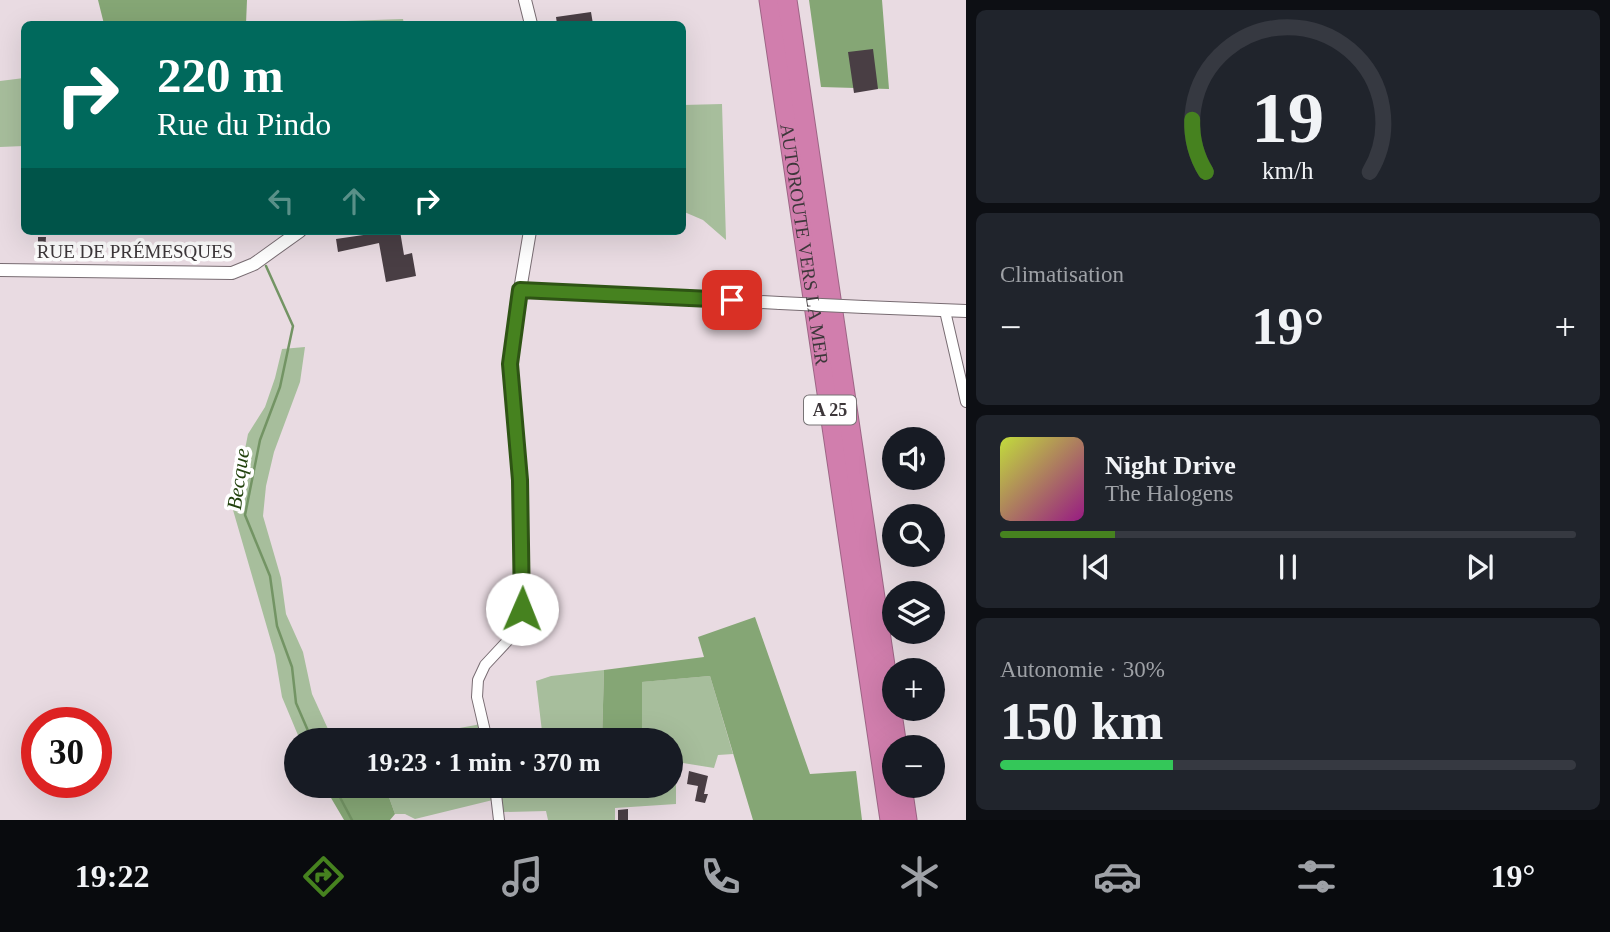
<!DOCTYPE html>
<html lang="fr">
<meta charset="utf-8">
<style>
:root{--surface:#171b24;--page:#20242c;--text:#f1f3f6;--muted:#9ea1a6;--line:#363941;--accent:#46821f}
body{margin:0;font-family:Georgia,serif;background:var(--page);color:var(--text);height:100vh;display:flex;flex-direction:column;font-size:26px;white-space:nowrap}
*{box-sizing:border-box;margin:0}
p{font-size:23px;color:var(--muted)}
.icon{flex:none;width:38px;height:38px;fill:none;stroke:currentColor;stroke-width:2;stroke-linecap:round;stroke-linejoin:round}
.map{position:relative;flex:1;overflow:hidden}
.sheet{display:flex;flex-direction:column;gap:10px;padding:10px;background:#0d0f14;width:644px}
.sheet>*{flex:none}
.guide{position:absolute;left:21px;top:21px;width:665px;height:214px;border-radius:10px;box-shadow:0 7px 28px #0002;background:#00695c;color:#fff;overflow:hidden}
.buttons{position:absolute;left:882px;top:427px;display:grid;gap:14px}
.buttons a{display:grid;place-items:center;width:63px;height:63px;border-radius:50%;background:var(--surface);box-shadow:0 7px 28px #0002;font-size:35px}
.speed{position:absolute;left:21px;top:707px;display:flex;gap:14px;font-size:35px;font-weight:700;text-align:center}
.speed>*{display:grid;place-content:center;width:91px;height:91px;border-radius:50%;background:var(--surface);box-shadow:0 7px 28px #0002;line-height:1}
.speed .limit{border:10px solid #d22;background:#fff;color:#111}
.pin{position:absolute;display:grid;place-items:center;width:60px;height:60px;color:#fff;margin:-30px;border-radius:14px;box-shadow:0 4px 10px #0006}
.me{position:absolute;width:77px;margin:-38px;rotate:1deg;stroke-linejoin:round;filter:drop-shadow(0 0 5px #0008)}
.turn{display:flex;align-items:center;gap:24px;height:147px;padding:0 21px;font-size:32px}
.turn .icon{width:91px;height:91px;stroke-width:2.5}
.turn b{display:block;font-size:49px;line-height:60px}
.lanes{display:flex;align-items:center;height:66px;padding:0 21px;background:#0003;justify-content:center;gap:35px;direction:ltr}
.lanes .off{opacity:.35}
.big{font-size:52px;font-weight:700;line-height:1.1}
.sheet .card{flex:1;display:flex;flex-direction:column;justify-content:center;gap:10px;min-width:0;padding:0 24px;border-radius:10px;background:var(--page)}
.sheet .dial{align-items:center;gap:0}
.dial svg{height:182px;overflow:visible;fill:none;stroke:var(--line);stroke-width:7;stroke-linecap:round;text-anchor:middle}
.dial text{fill:var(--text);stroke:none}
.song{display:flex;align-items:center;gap:21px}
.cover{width:84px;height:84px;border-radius:10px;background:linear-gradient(135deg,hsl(70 70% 55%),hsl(310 70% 35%))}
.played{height:7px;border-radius:4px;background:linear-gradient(90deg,var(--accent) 20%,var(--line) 20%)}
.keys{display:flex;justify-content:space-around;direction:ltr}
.heat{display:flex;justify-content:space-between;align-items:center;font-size:38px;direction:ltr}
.charge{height:10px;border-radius:5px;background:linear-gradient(90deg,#34c759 30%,var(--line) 0)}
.trip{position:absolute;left:284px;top:728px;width:399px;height:70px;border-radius:35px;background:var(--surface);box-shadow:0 7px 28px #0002;font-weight:700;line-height:70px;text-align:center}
.menu{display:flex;height:112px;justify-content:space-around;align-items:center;background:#090b0e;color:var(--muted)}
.menu .icon{width:49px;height:49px}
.menu .selected{color:var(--accent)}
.menu b{font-size:32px;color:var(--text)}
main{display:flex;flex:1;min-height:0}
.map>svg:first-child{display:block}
.green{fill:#a7be9c}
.forest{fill:#85a675}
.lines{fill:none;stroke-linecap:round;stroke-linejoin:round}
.stream{stroke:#739464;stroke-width:2.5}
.building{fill:#493e44}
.minor-casing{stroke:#786c72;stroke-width:12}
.tertiary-casing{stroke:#786c72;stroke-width:14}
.motorway-casing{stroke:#9d6585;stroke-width:21}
.minor{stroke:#fff;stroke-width:10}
.tertiary{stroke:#fff;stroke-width:12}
.motorway{stroke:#d17ead;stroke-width:19}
.tertiary-bridge-casing{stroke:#786c72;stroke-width:14;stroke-linecap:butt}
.tertiary-bridge{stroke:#fff;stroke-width:12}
.route-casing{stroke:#2e5414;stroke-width:18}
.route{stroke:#46821f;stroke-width:12}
.labels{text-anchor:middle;stroke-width:7;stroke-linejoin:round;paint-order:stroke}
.shield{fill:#fff;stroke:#777375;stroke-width:2}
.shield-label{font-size:18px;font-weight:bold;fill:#3d373a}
.street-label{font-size:19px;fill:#3d373a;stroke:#fff}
.water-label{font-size:21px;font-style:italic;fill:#22420d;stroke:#fff}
</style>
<main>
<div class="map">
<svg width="966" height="820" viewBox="0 0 966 820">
<rect width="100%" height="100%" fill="#e9dbe2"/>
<path class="green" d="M403 19 404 24H260Z
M24 78V146L0 147V81Z
M722 104 726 240 703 220 682 211 683 105Z
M305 347 300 382 274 452 266 486 263 516 281 578 286 614 303 652 312 694 333 740H300L282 697 275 655 233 510 248 434 265 407 275 378 282 349Z
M604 670 602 740H543L536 681 551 676Z
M710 676 733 754 718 755 714 768 683 763 676 781V804L615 808V820H548L546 811 503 812 501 798 415 819 405 814H395L385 786H612L613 790 670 786V740H642L641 682Z
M488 720 493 740H393L476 725Z"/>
<path class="forest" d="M98 0H247L246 24H104Z
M809 0H882L889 89 821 87Z
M755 617 810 774 856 771 862 820H753L710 676 642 682V740H602L604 670 704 657 698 637Z
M324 786H385L395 814 390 820H344Z"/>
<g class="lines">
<path class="stream" d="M266 266 293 326 280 387 260 440 245 515 270 576 277 626 292 667 296 703 312 740
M334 786 352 820"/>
</g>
<path class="building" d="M591 12 593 24H557L556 17Z
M873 49 878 89 854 93 848 52Z
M377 231H400L404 255 412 253 416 276 386 282 379 243 338 252 336 239 377 233Z
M38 237H46L45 252H68V261L38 260Z
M689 771 708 776 704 794H708L705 803 695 801 698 786 687 784Z
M628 809V820H618V810Z"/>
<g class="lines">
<defs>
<path id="minor" d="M945 311 966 402
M487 740 477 697 478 680 485 665 512 636 522 609 520 480 510 364 511 341 520 290
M495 786 499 820"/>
<path id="tertiary" d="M525 0 531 24
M530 231 520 290 780 303
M0 270 232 273 254 264 300 231
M864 307 966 311"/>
<g id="motorway">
<path id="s1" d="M769 0 890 820"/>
<path d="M787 0 897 747"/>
<path d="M902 786 907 820"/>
</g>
</defs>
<use href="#minor" class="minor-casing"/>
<use href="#tertiary" class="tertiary-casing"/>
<use href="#motorway" class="motorway-casing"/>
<use href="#minor" class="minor"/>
<use href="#tertiary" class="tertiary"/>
<use href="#motorway" class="motorway"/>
<defs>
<path id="tertiary-bridge" d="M780 303 864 307"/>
</defs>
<use href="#tertiary-bridge" class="tertiary-bridge-casing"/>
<use href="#tertiary-bridge" class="tertiary-bridge"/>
</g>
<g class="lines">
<defs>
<path id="route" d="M522 609 520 480 510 364 520 290 732 300"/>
</defs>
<use href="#route" class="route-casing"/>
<use href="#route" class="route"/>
</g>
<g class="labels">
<rect class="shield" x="804" y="395.5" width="52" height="29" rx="5"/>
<g class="shield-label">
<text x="830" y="416">A 25</text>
</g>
<g class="street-label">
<text dy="7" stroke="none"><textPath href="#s1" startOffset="247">AUTOROUTE VERS LA MER</textPath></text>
<text x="135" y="258">RUE DE PRÉMESQUES</text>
</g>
<g class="water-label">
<text transform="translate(238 479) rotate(-82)" y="7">Becque</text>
</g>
</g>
</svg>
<div class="buttons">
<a><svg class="icon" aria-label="sound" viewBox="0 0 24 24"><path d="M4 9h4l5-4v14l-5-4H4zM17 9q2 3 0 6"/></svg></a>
<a><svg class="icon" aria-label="search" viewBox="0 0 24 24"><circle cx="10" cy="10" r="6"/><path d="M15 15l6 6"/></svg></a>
<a><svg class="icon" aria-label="layers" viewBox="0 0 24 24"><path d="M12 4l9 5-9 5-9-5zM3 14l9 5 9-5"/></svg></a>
<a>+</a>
<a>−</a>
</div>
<div class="speed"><div class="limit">30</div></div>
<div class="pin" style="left:732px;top:300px;background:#d93025"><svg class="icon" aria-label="arrive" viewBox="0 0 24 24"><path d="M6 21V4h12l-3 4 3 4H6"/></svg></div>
<svg class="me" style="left:522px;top:609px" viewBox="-20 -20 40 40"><circle r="19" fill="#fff"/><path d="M0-13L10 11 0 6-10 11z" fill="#46821f"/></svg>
<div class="trip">19:23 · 1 min · 370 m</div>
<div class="guide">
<div class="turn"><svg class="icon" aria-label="right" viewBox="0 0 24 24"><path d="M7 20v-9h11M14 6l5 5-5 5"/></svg><div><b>220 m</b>Rue du Pindo</div></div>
<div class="lanes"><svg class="icon off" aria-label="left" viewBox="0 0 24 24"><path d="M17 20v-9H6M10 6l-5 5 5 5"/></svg><svg class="icon off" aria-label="ahead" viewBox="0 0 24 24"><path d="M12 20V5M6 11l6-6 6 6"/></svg><svg class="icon" aria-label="right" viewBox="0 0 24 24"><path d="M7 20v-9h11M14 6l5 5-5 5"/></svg></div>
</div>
</div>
<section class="sheet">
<div class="card dial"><svg viewBox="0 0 100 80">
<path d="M14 69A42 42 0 1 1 86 69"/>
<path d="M14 69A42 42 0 0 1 8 46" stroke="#46821f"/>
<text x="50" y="56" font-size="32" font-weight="700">19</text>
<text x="50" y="72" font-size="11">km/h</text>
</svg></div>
<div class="card"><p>Climatisation</p>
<div class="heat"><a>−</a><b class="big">19°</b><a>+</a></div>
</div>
<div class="card">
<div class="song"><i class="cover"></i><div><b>Night Drive</b><p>The Halogens</p></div></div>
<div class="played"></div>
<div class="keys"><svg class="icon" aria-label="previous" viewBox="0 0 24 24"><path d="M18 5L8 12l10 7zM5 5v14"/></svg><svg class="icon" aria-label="pause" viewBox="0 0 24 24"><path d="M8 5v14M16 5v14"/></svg><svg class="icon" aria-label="next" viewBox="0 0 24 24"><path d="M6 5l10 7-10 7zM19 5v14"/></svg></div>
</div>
<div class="card"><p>Autonomie · 30%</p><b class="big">150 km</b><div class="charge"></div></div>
</section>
</main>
<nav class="menu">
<b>19:22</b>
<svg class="icon selected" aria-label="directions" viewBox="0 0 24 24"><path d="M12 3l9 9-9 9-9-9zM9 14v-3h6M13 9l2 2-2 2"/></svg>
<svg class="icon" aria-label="music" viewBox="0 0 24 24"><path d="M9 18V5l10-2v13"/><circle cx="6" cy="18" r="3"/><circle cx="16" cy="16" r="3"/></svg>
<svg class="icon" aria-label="phone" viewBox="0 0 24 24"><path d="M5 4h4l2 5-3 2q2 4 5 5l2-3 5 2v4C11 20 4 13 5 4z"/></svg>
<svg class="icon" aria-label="climate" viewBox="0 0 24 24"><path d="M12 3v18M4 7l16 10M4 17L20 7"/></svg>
<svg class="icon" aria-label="car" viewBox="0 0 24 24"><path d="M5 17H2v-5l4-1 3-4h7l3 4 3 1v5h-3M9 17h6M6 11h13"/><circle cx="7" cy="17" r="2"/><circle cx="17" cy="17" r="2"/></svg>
<svg class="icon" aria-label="filters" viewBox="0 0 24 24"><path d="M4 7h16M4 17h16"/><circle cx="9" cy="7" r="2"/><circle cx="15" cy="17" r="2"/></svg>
<b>19°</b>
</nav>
